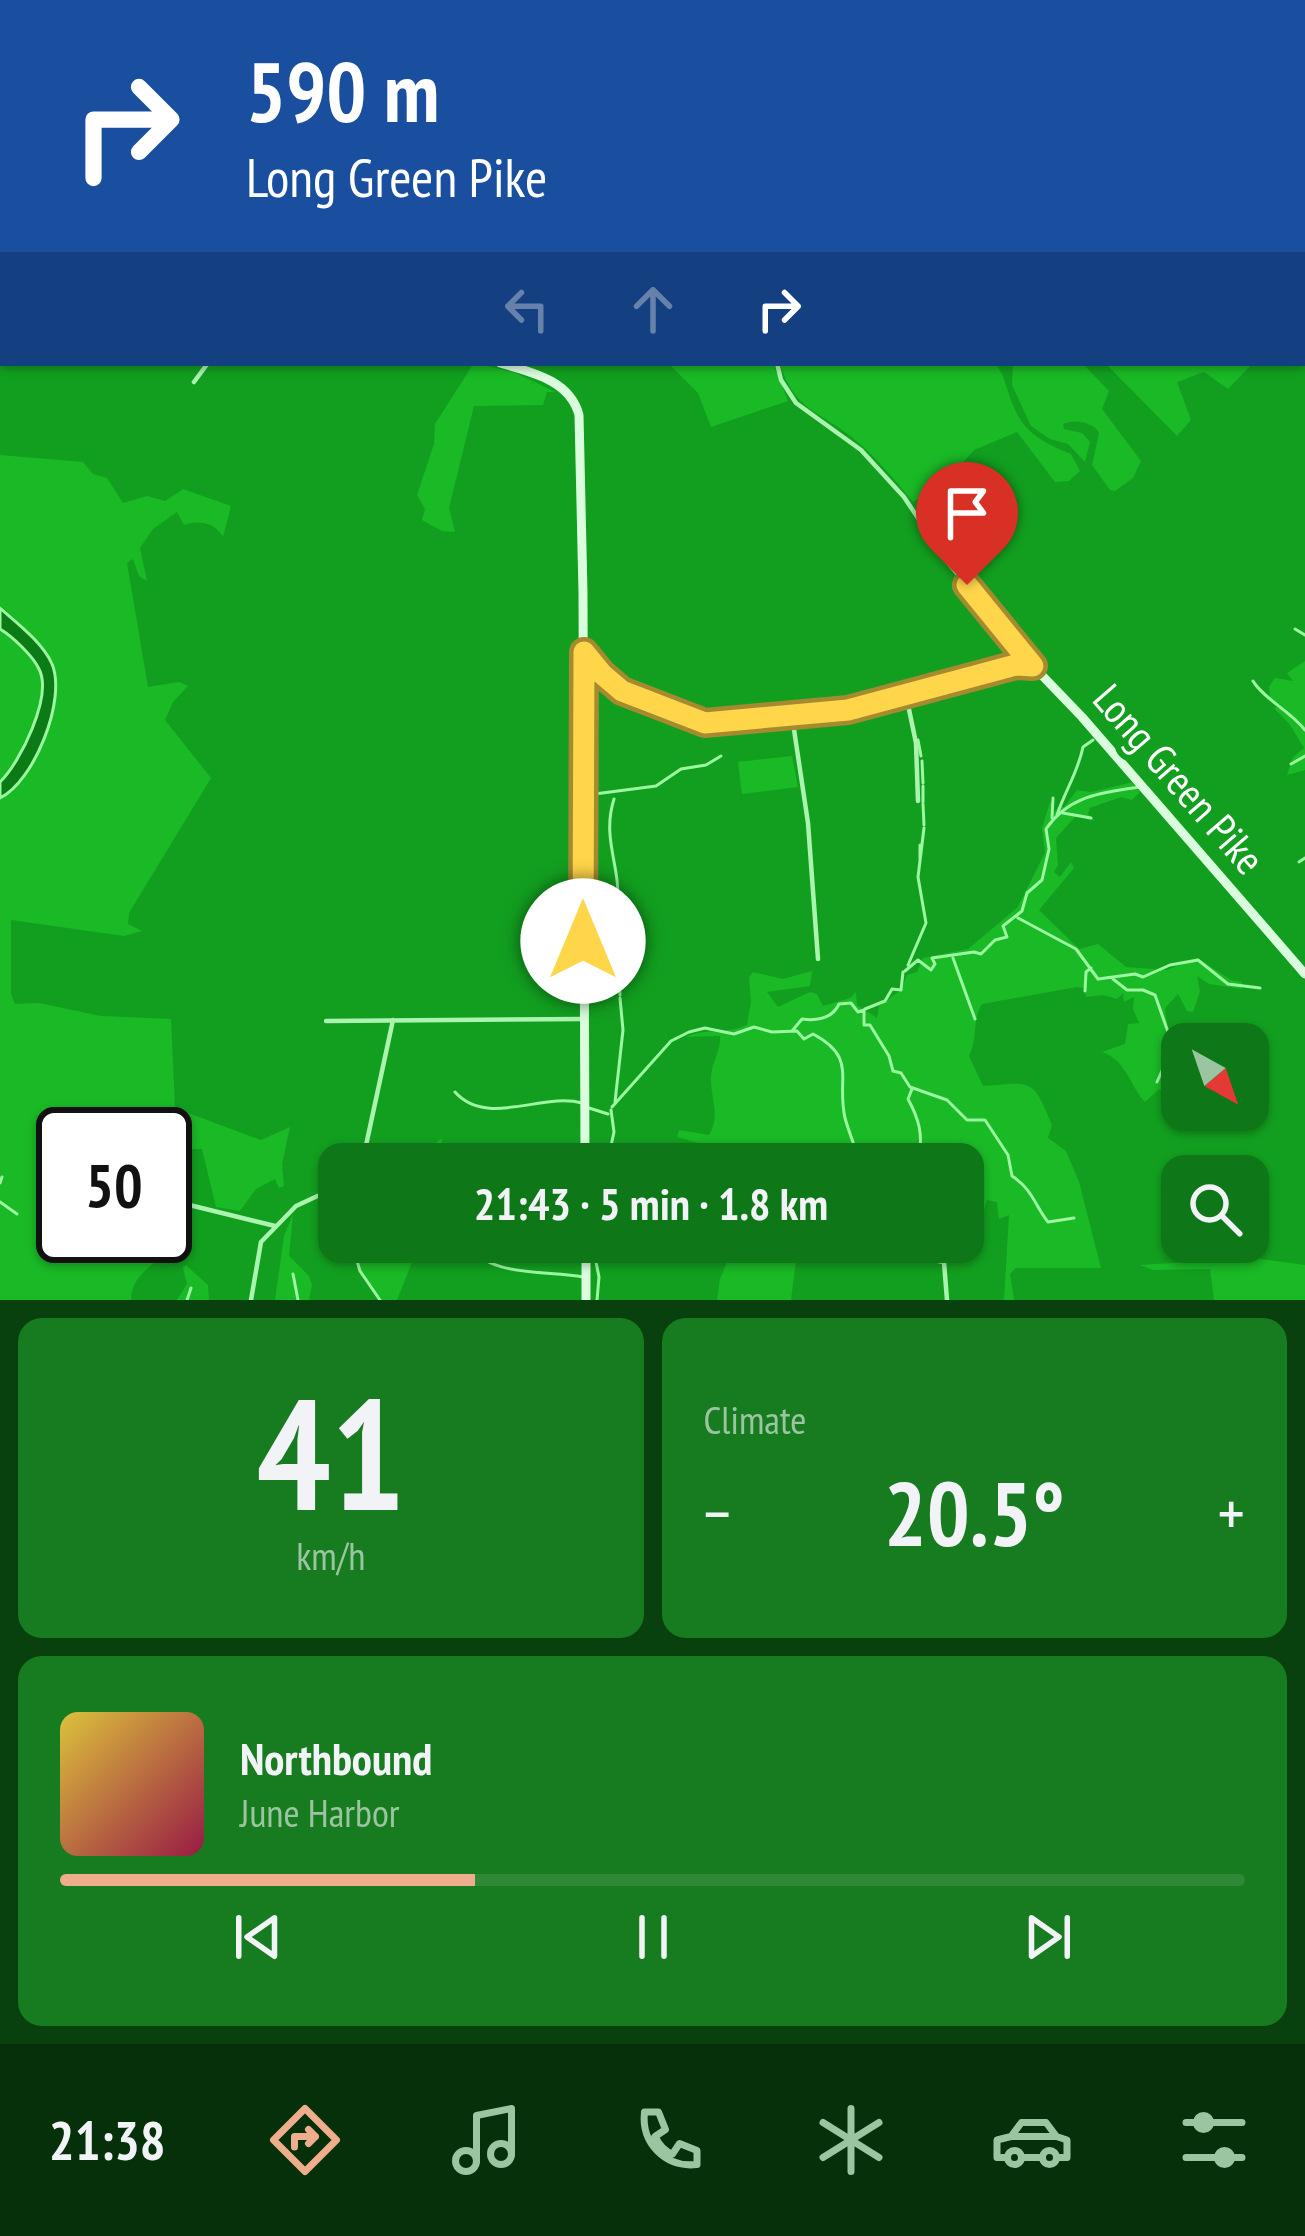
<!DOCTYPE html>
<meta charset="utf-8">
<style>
:root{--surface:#0e7717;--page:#177c20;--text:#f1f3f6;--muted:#9bc4a1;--line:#2e8836;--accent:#eead8d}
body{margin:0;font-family:"PT Sans Narrow",sans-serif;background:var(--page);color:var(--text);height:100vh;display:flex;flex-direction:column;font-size:45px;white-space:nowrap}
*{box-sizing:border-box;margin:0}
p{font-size:39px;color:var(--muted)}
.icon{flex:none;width:66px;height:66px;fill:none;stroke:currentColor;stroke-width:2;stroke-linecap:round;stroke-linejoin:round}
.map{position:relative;height:1300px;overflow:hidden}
.side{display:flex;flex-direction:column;gap:18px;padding:18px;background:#08410d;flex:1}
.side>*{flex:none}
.hud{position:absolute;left:0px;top:0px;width:1305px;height:366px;box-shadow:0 3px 9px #0004;background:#1a4fa0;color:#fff;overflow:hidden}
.needle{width:78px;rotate:140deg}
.fabs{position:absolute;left:1161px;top:1023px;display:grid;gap:24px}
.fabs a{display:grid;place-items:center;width:108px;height:108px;border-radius:24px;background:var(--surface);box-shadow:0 3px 9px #0004;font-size:60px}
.speed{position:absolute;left:36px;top:1107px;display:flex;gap:24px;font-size:60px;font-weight:700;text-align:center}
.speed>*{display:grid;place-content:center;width:156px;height:156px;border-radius:50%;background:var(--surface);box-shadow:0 3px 9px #0004;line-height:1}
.speed .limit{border:6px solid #111;border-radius:18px;background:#fff;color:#111}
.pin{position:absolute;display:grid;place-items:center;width:102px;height:102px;color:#fff;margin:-123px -51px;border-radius:50% 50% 50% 0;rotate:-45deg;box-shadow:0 0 12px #0007}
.pin .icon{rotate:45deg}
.me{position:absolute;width:132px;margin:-66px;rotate:0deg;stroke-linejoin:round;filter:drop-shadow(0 0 9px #0008)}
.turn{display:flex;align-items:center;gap:42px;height:252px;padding:0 48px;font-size:54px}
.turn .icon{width:156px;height:156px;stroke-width:2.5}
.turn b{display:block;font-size:84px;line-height:102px}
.lanes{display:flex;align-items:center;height:114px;padding:0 48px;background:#0003;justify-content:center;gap:60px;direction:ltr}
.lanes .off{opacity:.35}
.big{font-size:90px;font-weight:700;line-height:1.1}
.side .card{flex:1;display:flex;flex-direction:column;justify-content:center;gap:18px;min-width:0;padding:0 42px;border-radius:24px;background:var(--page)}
.side .dial{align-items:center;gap:0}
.dial b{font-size:156px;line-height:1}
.song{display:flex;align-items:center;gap:36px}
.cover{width:144px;height:144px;border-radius:18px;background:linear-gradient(135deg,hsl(50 70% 55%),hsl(340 70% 35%))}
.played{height:12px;border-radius:6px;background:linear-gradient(90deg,var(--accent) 35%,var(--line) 35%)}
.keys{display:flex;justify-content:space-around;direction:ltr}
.heat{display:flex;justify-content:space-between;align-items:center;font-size:66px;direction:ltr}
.side .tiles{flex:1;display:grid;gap:18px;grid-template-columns:1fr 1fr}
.card:last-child{grid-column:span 2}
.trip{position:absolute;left:318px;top:1143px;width:666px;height:120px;border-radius:24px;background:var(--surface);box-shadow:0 3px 9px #0004;font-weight:700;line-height:120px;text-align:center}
.tabs{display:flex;height:192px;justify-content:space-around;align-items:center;background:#063009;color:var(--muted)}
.tabs .icon{width:84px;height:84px}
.tabs .on{color:var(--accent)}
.tabs b{font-size:54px;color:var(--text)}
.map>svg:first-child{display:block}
.green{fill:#1ab926;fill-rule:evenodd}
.water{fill:#0b7b16;stroke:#9cf7a1;stroke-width:3}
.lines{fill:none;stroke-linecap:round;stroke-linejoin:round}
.stream{stroke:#9cf7a1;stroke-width:3}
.street{stroke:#aaf4af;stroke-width:4.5}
.secondary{stroke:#dafddd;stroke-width:9}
.route-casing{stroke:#a68a30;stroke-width:30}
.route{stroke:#ffd54a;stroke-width:21}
.labels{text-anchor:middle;stroke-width:12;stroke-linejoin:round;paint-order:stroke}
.street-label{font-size:42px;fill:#fff;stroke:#129f1f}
</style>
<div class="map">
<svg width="1305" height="1300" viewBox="0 0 1305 1300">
<rect width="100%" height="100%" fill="#129f1f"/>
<path class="green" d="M0 0H440L3 3 0 228Z
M752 0H980L979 3Z
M474 363 516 373 555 392H547L543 405 474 406 449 508 455 532 442 531 422 520 425 509 417 495 434 444 435 424Z
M668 363H773L788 401 711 427 698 393Z
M780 363H994C1003 372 1003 377 1007 388 1019 429 1034 439 1071 454L1080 471 1069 481 1055 482 1017 432 974 450 947 482 913 502C895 480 875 456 853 438 820 411 794 411 780 363Z
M1013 363H1082L1109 391 1102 409 1141 461 1133 478 1115 491 1110 490 1092 465 1099 433C1095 423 1074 418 1063 424L1064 429 1082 433 1090 442 1085 462 1068 444 1050 439 1031 426 1012 385Z
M1105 363H1253L1228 389 1204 372 1177 382 1191 420 1177 436Z
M0 455 83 462 93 474 107 478 123 503 147 496 165 501 183 489 231 506 223 537C215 522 197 520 184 525L177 512 153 529 140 548 147 581 139 576 133 559 127 563 148 687 179 682 188 686 173 702 165 720 211 778 129 913 128 924 142 931 124 936 11 920V994L15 1004 39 1003 101 1016 171 1019 175 1108 261 1140 290 1127 282 1164 284 1186 279 1188 275 1179 256 1189 240 1211 216 1207 202 1149H192L170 1186 172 1217 180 1230C176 1260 131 1265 131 1300H0V611L23 626 0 605ZM63 1134H165V1236H63Z
M1305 661V770L1287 775 1293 757 1304 748 1290 725 1274 708 1281 705 1270 701 1269 687 1275 678 1293 681 1287 673Z
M792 756 798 787 742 794 738 762Z
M1133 782 1140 792 1132 800 1121 797 1090 808 1088 814 1095 821 1076 816 1056 838 1058 865 1054 872 1060 877 1071 862 1074 868 1039 910 1079 949 1098 944 1126 967 1167 970 1197 958 1231 980 1242 982V989L1209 984 1197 976 1200 991 1193 1012 1187 1011 1178 994 1165 1008 1170 1050 1183 1043 1186 1044H1182V1082L1158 1090 1145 1102C1130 1086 1127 1061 1102 1052L1125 1044 1128 1024 1139 1023 1133 1009 1134 997 1124 1002 1123 993 1117 999 1103 995 1086 997 1084 988 1077 987 982 1004C972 1020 978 1038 969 1056L983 1086C1030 1083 1032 1075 1052 1125L1048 1138 1066 1151 1079 1182 1101 1268H1016L1010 1274 1014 1300H1004L1009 1215 999 1219 997 1202 987 1200 979 1228 969 1238 966 1236 963 1164H726L720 1149 677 1137 679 1130 709 1135C721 1115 710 1098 711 1076 712 1062 721 1051 720 1036L685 1037C705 1028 729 1034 747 1025L751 1002 749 977 753 972 783 979 812 971 810 986 767 992 778 1007 810 992 817 994 823 1006 850 998 856 992 857 1005 877 1018 879 1006 901 990 907 975 917 972 923 958 968 949 1017 908 1045 853 1042 828 1050 802 1054 804V813L1058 807H1064L1077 790 1091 792Z
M442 1138 440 1164H402L400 1155 426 1151Z
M293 1214 289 1256 309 1276 312 1285 309 1300H275L284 1236Z
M354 1242H420L397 1300H378L356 1263Z
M728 1242H806V1250L796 1259 791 1300H717L720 1279 732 1250Z
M1254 1258 1305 1265V1300H1214L1210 1269 1153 1270 1140 1265Z
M186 1265 208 1285 209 1300H177L187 1284 183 1268Z"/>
<path class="water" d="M0 608C17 623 43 643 52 664 67 699 34 782 0 798V782C20 763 53 696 39 669 33 656 12 636 0 629Z"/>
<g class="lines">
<path class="stream" d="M1295 629 1305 635
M1253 681C1263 698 1290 711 1305 730
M918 740 921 756
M922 761 923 783
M1291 764 1305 756
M587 795 656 786 681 769 706 765 721 756
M614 799C601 840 622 867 617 906
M923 802V786
M923 804 924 825
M1063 813 1091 818
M1057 815C1065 791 1078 772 1083 747L1093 740
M1052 818 1053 798
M920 845V859
M1299 862 1305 858
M616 909 620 995
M1018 918 1076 949 1098 979 1135 974 1143 977 1170 965 1198 960 1228 984 1260 988
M953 958 975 1019
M908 965 926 923 918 877 924 828
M552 968 563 980
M905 971 918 960 931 970 935 964 932 958 974 952 981 954 995 940 1007 937 1003 926 1022 911 1027 893 1042 880 1049 849 1046 829C1069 795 1102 793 1139 787
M1113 979 1127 990H1143L1155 995 1173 1046 1157 1082
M588 987 589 992 611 993
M1085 991 1086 972 1091 968
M865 1009 885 1001 892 989 901 990 903 972
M792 1031 802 1019C817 1021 832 1019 839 1004L851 1003 858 1012 864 1010V1025H870L889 1056 893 1071 901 1073 910 1087 947 1100 967 1120H985L1008 1155 1012 1176C1033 1190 1034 1204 1048 1222L1074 1218
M912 1089 908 1099C919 1119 923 1135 919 1155L923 1164
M455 1092C487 1128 542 1092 582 1103
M615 1102 623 1030 620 998
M612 1107 671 1041 689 1032 705 1028 734 1034 754 1027 772 1032 797 1031 804 1039 813 1034C858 1058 836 1078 845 1118 849 1133 856 1147 859 1164
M589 1108 608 1114
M607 1164 614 1132 611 1110
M0 1183 2 1177
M0 1202 17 1214
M467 1242C486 1278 546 1270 583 1277
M355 1254 360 1271 380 1300
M293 1274 298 1300
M187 1300 191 1288
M597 1300 599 1277 595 1257 602 1242"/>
<path class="street" d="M596 0 617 3
M777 363 781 380 796 403 861 450 904 497 946 560 1033 666
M194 382 208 363
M906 695 916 743 918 801
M792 716 808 823 818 959
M326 1021 584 1019
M362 1164 393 1020
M165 1199 275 1226
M905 1255 944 1262 947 1300
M251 1300 261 1242 296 1206 339 1186"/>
<path class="secondary" d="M441 3V0
M500 363C531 372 570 380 579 415L583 593 585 1164
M584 651 618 688 705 723 848 710 1016 665 1033 666 1082 717 1305 974
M586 1242V1300"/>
</g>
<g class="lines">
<defs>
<path id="route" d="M583 941 584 652 602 674 622 691 705 723 848 710 1016 665 1033 666 967 585"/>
</defs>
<use href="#route" class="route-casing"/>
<use href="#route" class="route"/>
</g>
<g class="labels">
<g class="street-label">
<text transform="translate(1179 779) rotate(49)" y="15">Long Green Pike</text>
</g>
</g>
</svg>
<div class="fabs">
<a><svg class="needle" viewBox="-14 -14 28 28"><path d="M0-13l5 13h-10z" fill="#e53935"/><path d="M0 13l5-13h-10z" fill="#9bc4a1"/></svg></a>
<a><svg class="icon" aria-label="search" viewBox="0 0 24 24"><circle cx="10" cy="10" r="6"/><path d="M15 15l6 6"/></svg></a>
</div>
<div class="speed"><div class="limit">50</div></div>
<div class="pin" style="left:967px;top:585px;background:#d93025"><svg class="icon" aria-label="arrive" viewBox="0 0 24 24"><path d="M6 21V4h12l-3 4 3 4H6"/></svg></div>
<svg class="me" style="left:583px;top:941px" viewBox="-20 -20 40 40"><circle r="19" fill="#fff"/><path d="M0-13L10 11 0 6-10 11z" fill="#ffd54a"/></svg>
<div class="trip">21:43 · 5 min · 1.8 km</div>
<div class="hud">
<div class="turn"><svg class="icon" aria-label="right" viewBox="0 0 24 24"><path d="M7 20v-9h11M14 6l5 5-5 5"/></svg><div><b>590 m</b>Long Green Pike</div></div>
<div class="lanes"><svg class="icon off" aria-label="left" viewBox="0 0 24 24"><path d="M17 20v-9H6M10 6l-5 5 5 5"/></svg><svg class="icon off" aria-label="ahead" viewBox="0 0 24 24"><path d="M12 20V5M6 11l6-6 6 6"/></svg><svg class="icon" aria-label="right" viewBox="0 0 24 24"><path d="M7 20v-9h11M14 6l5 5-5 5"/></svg></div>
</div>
</div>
<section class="side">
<div class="tiles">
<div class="card dial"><b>41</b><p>km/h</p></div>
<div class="card"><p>Climate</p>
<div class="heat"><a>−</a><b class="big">20.5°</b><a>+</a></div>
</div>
<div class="card">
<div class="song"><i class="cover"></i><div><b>Northbound</b><p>June Harbor</p></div></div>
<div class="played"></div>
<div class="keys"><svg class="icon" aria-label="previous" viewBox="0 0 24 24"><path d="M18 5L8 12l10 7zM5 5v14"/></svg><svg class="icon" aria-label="pause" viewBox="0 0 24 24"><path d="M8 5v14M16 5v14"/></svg><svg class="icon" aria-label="next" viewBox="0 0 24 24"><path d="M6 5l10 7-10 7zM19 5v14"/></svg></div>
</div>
</div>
</section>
<nav class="tabs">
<b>21:38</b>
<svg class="icon on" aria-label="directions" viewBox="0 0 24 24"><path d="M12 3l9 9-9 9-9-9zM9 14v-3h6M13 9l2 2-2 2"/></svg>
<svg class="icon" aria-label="music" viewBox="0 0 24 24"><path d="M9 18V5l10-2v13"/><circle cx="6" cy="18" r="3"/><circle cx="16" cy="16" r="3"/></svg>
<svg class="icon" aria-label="phone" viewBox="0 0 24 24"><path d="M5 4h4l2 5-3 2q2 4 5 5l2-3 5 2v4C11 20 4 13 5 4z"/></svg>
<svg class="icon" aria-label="climate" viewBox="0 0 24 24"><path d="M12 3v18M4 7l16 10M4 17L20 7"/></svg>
<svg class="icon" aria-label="car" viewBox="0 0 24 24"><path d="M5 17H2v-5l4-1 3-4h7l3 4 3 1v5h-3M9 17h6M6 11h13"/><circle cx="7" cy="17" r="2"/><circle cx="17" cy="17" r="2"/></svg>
<svg class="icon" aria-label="filters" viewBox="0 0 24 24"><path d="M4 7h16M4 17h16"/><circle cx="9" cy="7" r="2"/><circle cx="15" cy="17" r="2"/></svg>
</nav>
